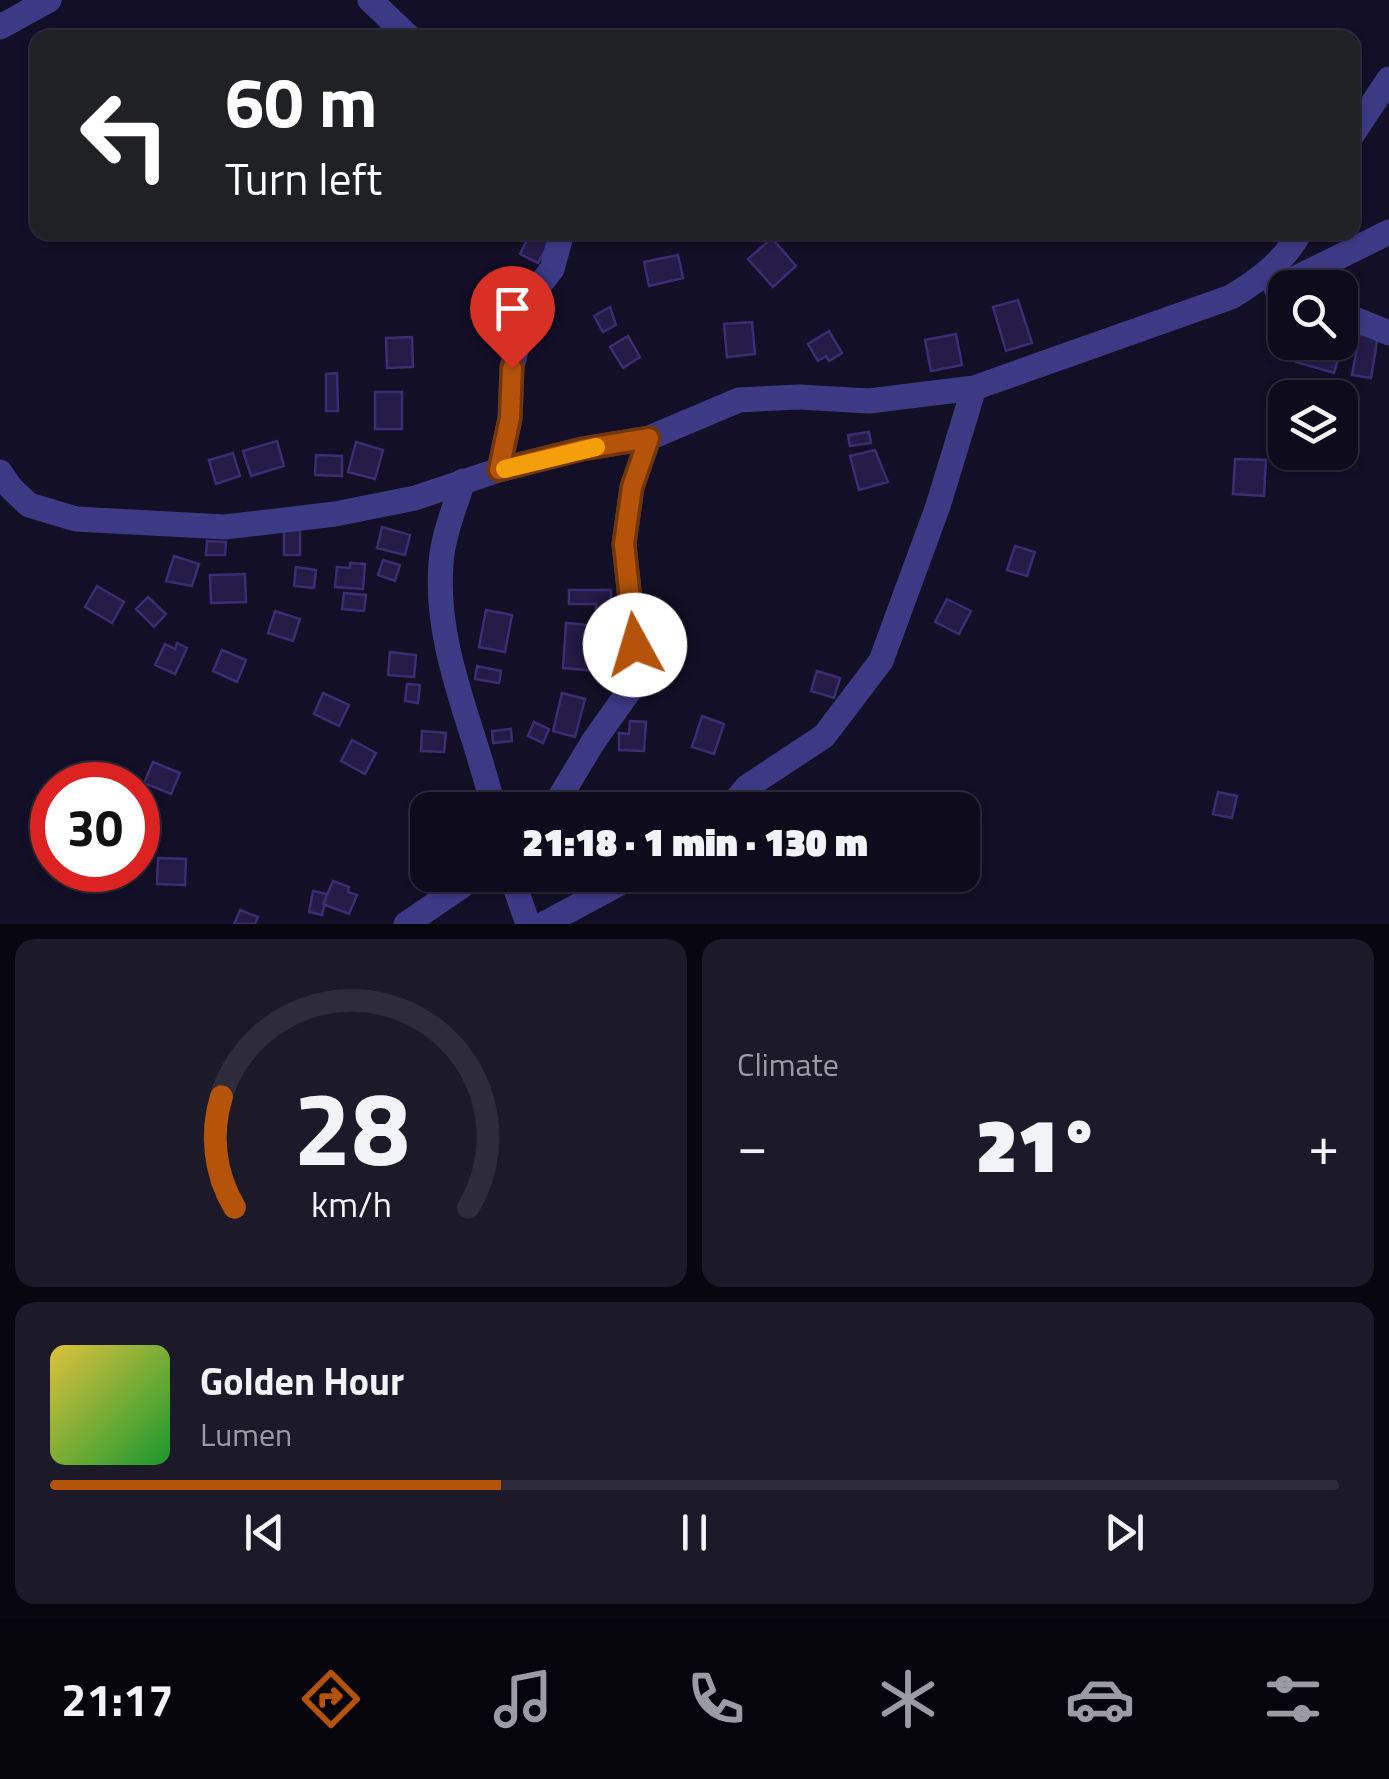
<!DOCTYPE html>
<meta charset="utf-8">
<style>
:root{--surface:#0e0b1c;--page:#1c1929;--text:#f1f3f6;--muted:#9b9ba3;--line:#2e2b3b;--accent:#b45309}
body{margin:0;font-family:"Titillium Web",sans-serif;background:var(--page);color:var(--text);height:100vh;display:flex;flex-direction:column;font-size:38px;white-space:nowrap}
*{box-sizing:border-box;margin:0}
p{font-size:32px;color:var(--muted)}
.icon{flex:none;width:55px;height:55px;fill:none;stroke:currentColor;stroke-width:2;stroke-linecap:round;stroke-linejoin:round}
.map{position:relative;height:924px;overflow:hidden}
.drawer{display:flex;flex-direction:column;gap:15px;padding:15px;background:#08060f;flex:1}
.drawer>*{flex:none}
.top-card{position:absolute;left:30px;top:30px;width:1330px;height:210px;border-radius:20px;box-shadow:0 2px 8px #0004,0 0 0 2px var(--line);background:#202124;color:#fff;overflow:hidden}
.tools{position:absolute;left:1268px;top:270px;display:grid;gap:20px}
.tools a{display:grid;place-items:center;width:90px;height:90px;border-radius:20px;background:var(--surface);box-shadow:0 2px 8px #0004,0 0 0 2px var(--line);font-size:50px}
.speed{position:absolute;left:30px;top:762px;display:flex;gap:20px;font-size:50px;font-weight:700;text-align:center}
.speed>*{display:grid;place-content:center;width:130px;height:130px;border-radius:50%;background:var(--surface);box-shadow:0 2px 8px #0004,0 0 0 2px var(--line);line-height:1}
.speed .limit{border:15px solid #d22;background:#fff;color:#111}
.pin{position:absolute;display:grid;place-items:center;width:85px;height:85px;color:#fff;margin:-102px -42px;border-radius:50% 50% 50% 0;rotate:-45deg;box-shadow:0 0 10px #0007}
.pin .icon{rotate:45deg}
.me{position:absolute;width:110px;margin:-55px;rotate:354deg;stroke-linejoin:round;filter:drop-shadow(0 0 8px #0008)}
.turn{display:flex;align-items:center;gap:35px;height:210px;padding:0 30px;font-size:45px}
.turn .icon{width:130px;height:130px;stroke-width:2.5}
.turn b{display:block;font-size:70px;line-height:85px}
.big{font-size:75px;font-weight:800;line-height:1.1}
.drawer .widget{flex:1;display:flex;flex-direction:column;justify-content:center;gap:15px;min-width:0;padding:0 35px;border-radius:20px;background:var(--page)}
.drawer .dial{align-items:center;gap:0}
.dial svg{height:260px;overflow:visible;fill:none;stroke:var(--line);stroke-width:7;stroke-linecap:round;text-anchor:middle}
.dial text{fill:var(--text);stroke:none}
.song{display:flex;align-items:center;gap:30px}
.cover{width:120px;height:120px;border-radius:15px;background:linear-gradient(135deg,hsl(50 70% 55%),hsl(130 70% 35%))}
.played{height:10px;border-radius:5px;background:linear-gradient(90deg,var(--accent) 35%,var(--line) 35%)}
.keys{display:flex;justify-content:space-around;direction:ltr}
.heat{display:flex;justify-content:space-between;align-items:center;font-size:55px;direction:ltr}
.drawer .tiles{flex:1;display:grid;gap:15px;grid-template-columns:1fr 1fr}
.widget:last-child{grid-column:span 2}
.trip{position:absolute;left:410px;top:792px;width:570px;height:100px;border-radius:20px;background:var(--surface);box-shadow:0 2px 8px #0004,0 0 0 2px var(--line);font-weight:800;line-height:100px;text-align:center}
.tab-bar{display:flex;height:160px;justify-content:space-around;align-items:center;background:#06040b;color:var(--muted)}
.tab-bar .icon{width:70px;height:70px}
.tab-bar .on{color:var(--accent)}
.tab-bar b{font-size:45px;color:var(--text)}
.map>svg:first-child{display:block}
.building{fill:#241b47;stroke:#3b2d73;stroke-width:2.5}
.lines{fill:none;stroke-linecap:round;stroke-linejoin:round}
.minor{stroke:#3d3a85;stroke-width:25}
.route-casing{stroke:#753606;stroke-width:25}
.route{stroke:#b45309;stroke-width:18}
.slow{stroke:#f59e0b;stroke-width:18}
</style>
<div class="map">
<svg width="1389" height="924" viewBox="0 0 1389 924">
<rect width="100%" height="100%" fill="#130f26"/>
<path class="building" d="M531 232 551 239 538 263 520 254Z
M772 238 796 266 773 287 748 259Z
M678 255 683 278 649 286 644 262Z
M1018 300 1032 343 1006 351 993 307Z
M610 307 616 325 603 332 594 316Z
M752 322 755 354 727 357 724 324Z
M829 331 842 353 829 361 826 356 818 361 808 344Z
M1360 332 1378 335 1371 378 1352 375Z
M956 334 962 365 931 371 925 340Z
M1340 334 1345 335 1334 373 1296 362 1302 342H1340Z
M628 336 640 357 623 368 610 347Z
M412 337 413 367 387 368 386 338Z
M337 373 338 411H326V374Z
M375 392H402V429H375Z
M869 432 871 443 850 446 848 435Z
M277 441 284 466 251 476 243 451Z
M356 442 383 450 375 479 348 472Z
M875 450 888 482 859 490 850 456Z
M233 453 240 476 216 484 209 460Z
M316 455 342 456V476L315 475Z
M1235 459 1266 460 1264 496 1233 494Z
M382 527 410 535 405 555 377 548Z
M284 530H300V555H284Z
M207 541 226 542 225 555H206Z
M1015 546 1035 552 1027 576 1007 570Z
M174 556 199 564 192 586 166 581Z
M383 560 400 565 395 581 378 575Z
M350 563 365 564 363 589 335 587 337 567 350 568Z
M296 567 316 570 314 588 294 586Z
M245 574 246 602 211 603 210 575Z
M97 586 124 602 112 623 85 607Z
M569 590H611V617L596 618V604H569Z
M344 593 366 595 364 611 342 609Z
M148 597 166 614 154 627 136 609Z
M947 599 971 611 959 634 935 622Z
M486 610 512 615 505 652 479 647Z
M275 611 300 619 293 641 268 633Z
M566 623 611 627 608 672 563 668Z
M177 643 187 648 175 674 155 665 165 644 175 649Z
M222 650 246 660 237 682 213 671Z
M390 652 416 655 414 677 388 675Z
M477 666 501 671 499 683 475 679Z
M817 671 840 678 834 698 811 691Z
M407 684 420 685 418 703 405 701Z
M323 693 349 705 339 726 314 714Z
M562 693 585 699 575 737 553 731Z
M702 716 724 724 714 754 692 747Z
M630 721 646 722 644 751 619 750V733L629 734Z
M534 722 549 729 543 743 528 736Z
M511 729 512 741 493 743 492 731Z
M422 731 446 733 444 752 421 751Z
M352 740 376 753 365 774 341 761Z
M153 762 180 773 171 794 144 783Z
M1218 792 1237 796 1232 818 1213 814Z
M580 800 606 807 605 810H576Z
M158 858 186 859 185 885 157 884Z
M333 881 349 887 348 892 357 895 349 914 323 904Z
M313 891 327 894 322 915 309 912Z
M240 910 258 917 255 924H234Z"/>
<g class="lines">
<path class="minor" d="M370 0 410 38
M0 27 49 0
M1352 135 1389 79
M1276 288 1389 232
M1340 313 1389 333
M499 470 510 419 512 367 529 299 552 269 562 232
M0 472 11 488 29 505 76 519 225 527 335 514 415 498 499 470 582 449 649 438 739 400 799 397 869 401 974 388 1231 297C1259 280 1284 262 1300 232
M463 481C455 507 443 535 441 563 434 648 475 728 494 810
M552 810 593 742 634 684 635 645 624 544 632 487 649 438
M728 810 747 787 824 736 881 661 938 506 974 388
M511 875 528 924
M406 924 478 875
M544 924 635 875"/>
</g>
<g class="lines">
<defs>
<path id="route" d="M512 368 510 418 499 470 582 449 649 438 632 487 624 544 635 645"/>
</defs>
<use href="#route" class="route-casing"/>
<use href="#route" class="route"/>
<path class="slow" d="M505 469 596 447"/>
</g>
</svg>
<div class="tools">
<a><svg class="icon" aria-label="search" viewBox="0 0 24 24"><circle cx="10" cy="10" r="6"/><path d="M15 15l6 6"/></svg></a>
<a><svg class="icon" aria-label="layers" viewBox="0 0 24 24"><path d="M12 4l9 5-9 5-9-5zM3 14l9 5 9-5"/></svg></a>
</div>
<div class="speed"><div class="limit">30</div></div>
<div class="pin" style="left:512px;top:368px;background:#d93025"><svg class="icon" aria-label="arrive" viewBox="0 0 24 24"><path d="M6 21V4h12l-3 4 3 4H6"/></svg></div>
<svg class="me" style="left:635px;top:645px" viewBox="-20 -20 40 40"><circle r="19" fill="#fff"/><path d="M0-13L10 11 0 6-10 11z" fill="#b45309"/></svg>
<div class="trip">21:18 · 1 min · 130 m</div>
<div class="top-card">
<div class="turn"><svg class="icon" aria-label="left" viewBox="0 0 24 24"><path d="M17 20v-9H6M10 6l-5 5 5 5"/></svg><div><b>60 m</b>Turn left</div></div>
</div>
</div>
<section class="drawer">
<div class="tiles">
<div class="widget dial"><svg viewBox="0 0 100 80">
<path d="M14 69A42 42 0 1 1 86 69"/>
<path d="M14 69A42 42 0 0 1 10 35" stroke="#b45309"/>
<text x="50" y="56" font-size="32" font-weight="700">28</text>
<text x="50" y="72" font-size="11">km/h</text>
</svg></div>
<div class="widget"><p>Climate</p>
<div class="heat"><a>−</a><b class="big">21°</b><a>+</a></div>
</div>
<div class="widget">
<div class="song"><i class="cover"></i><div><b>Golden Hour</b><p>Lumen</p></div></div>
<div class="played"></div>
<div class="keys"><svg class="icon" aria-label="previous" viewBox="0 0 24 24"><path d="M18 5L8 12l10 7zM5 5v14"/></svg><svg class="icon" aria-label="pause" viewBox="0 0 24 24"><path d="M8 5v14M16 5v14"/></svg><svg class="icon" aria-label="next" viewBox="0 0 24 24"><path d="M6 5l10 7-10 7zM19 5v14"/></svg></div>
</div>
</div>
</section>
<nav class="tab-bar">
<b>21:17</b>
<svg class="icon on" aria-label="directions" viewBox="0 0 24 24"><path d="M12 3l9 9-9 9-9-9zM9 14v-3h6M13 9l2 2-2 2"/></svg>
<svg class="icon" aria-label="music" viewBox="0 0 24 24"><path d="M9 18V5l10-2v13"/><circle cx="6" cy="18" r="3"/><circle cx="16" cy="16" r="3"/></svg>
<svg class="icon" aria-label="phone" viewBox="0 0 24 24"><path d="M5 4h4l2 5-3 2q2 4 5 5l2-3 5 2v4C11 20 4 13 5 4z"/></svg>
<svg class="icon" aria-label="climate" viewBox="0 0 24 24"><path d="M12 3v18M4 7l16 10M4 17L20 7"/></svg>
<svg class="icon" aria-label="car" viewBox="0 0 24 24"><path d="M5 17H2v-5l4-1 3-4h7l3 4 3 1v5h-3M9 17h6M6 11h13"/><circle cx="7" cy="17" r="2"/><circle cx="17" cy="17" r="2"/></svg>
<svg class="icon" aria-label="filters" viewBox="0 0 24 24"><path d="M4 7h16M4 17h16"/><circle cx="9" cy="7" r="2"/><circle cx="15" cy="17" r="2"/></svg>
</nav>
